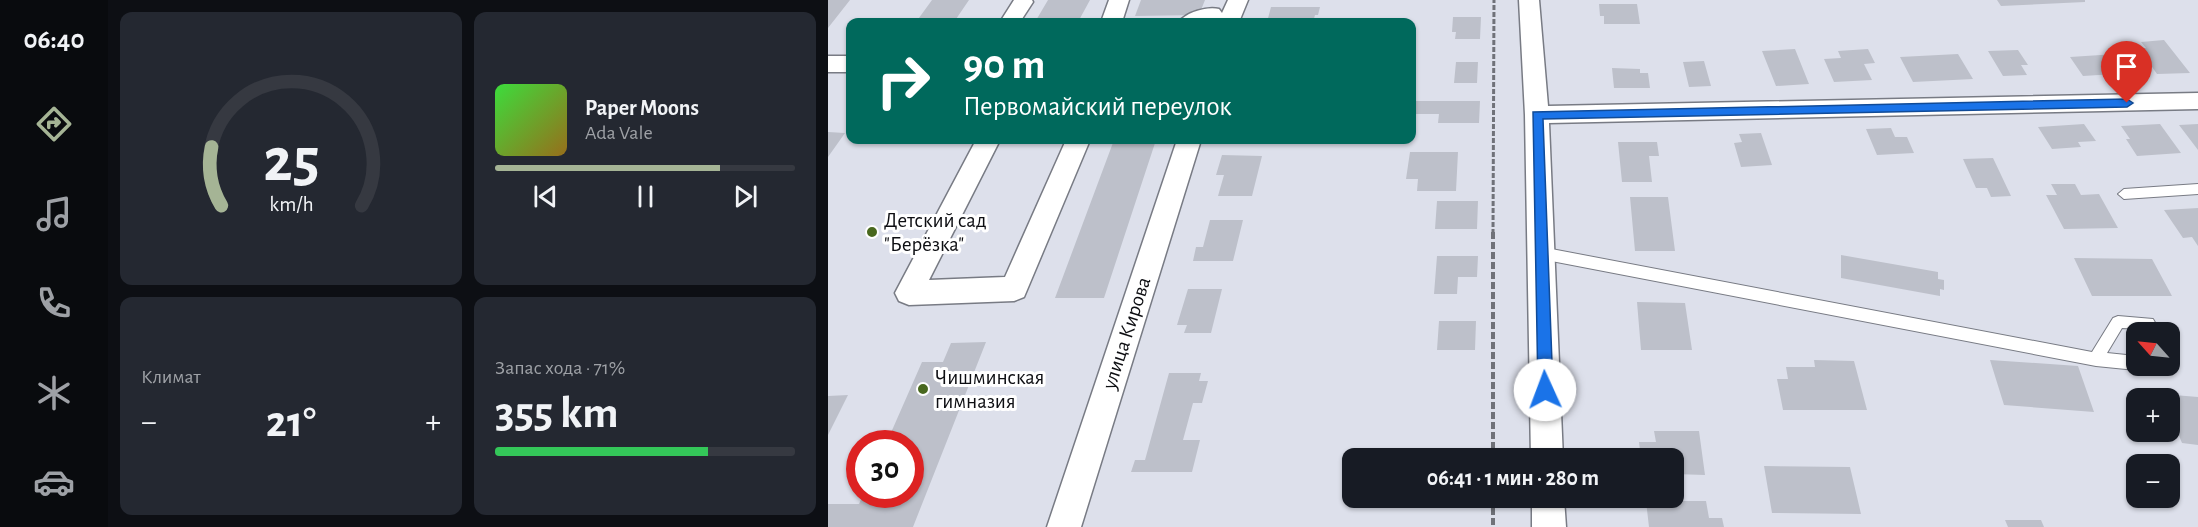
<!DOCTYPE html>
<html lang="ru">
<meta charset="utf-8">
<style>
:root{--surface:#171b24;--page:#242831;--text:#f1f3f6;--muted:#9ea1a6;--line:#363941;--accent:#a5b495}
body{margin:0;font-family:"Alegreya Sans",sans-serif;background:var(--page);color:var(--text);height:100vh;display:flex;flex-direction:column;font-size:22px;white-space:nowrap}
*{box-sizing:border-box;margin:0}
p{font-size:20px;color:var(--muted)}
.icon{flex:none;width:33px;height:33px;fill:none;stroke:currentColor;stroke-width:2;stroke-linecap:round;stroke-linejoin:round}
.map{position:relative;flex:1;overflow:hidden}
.sheet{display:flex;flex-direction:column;gap:12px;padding:12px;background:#0d0f14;width:720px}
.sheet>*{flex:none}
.top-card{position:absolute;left:18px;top:18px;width:570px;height:126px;border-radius:12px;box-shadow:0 2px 4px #0004;background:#00695c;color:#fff;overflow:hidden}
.needle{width:39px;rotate:297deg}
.tools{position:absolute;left:1298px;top:322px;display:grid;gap:12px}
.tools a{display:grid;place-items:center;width:54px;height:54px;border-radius:12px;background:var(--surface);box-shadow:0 2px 4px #0004;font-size:30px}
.speed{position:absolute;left:18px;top:430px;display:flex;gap:12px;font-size:30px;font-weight:700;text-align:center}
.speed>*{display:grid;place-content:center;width:78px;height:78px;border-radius:50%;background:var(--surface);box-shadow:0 2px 4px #0004;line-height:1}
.speed .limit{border:9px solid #d22;background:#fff;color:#111}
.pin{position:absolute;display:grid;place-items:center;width:51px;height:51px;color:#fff;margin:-62px -26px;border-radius:50% 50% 50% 0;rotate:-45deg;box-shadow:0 0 6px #0007}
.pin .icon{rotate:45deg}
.me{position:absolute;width:66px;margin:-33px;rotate:358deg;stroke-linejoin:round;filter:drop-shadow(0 0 4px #0008)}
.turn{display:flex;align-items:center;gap:21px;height:126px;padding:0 18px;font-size:27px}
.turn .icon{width:78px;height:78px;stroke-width:2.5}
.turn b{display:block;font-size:42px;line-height:51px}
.big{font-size:45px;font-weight:600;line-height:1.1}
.sheet .card{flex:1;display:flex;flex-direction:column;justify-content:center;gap:9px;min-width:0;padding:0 21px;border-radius:12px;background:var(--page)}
.sheet .dial{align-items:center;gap:0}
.dial svg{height:156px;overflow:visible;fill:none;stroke:var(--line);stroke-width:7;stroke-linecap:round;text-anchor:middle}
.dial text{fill:var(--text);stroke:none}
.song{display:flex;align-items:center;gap:18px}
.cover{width:72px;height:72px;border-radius:9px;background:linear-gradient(135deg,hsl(120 70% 55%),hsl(40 70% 35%))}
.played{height:6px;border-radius:3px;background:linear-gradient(90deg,var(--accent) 75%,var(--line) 75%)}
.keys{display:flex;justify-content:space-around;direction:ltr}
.heat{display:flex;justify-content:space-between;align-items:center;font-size:33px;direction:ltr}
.charge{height:9px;border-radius:4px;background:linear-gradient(90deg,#34c759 71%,var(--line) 0)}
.sheet .tiles{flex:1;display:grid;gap:12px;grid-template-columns:repeat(2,1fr)}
.trip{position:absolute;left:514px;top:448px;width:342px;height:60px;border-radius:12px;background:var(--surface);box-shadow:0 2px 4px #0004;font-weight:600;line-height:60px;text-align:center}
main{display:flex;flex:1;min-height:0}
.tabs{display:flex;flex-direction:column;width:108px;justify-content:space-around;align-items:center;background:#090b0e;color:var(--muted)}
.tabs .icon{width:42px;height:42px}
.tabs .selected{color:var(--accent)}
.tabs b{font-size:27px;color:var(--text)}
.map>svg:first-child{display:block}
.building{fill:#bdc0ca}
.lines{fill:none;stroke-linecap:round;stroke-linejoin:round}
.lane-casing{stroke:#787b84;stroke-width:2}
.street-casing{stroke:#787b84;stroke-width:3}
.path-far1{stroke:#707279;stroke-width:3;stroke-dasharray:5 2;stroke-linecap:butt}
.path{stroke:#707279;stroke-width:4;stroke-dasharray:7 3;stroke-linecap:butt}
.lane{fill:#fff;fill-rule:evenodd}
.street{fill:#fff;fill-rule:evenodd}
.route{fill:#1a73e8;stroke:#114b97;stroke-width:1.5}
.poi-dot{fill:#48681e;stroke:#fff;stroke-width:2}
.labels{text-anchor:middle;stroke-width:6;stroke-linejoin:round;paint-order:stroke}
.poi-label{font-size:21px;fill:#0d0e12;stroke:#fff;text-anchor:start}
.street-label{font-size:21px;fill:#0d0e12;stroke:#fff}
</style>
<main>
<nav class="tabs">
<b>06:40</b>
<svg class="icon selected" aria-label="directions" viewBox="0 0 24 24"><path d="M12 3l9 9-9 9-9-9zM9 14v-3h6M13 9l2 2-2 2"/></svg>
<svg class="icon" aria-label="music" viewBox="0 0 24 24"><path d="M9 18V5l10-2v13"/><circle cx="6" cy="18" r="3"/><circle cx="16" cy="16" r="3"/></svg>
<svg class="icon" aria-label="phone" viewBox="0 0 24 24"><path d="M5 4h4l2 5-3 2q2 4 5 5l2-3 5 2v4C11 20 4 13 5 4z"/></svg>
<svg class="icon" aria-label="climate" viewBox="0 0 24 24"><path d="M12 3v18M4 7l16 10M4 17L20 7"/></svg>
<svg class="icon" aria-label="car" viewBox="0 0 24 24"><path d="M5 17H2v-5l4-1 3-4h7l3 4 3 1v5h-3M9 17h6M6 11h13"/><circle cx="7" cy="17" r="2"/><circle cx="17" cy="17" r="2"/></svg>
</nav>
<section class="sheet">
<div class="tiles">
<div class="card dial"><svg viewBox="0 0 100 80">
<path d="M14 69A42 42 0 1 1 86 69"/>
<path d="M14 69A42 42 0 0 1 9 39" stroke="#a5b495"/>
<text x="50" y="56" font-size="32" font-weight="700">25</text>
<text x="50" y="72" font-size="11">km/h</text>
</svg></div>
<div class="card">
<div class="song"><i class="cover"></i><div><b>Paper Moons</b><p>Ada Vale</p></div></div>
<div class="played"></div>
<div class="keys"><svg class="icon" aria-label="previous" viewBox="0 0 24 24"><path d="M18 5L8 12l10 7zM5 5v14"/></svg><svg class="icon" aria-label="pause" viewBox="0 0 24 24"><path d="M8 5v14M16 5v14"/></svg><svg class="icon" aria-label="next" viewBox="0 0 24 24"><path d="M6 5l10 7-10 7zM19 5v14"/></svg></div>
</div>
<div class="card"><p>Климат</p>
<div class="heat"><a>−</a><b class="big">21°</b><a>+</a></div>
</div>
<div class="card"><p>Запас хода · 71%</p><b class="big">355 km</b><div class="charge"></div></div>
</div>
</section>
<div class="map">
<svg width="1370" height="527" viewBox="0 0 1370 527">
<rect width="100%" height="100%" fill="#dde0eb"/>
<path class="building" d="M0 0H22L0 28Z
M104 0H141L126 22H88Z
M220 0H262L250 22H207Z
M313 0H377L371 15 307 16Z
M1169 0H1257V2L1173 6Z
M771 4H809L812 24H776V16H772Z
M443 7H492L490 15H487L485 22H439Z
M625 17H653L652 39H627L628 32H624Z
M1336 40 1362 73 1329 74 1322 64 1312 65 1300 49 1318 48 1313 42Z
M967 49 981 84 948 86 934 51Z
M1040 49 1047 63 1036 64 1044 80 1006 82 996 59 1013 58 1010 51Z
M1190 50 1200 65H1193L1199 75 1175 76 1160 51Z
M1130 54 1145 79 1085 82 1072 57Z
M1288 54 1302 73 1255 76 1242 57Z
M876 61 883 86 861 87 855 62Z
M628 62H650L649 83H626Z
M784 68 812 69V73H820L822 88H786Z
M584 101H652L651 123H610L611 114H584Z
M1256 124 1268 141 1250 142 1253 147 1224 149 1210 127Z
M1332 124 1353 153 1309 156 1298 139H1302L1293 126Z
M1370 124V150L1351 125Z
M1063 128 1067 137H1079L1086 153 1049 155 1038 129Z
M0 132 17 133 0 157Z
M933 133 944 165 913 167 906 143 914 142 911 134Z
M286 140H328L276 298H227Z
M790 142H829L831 156H821L824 182H794Z
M582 152H630L628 191H589L590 179H578Z
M394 155 434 156 424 196H390L396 175H388Z
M1165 158 1183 196 1163 197 1159 188H1148L1135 159Z
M1223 184H1247L1253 195 1271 194 1290 228 1236 229 1218 195H1229Z
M802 197H840L847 251H807Z
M609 201H650L649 229H607Z
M1370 208V246L1364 237 1355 238 1336 210Z
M382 220H415L405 261H365L368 247H375Z
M1013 255 1110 272V279L1116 280V290L1112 289V296L1013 278Z
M609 256H650L649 277H630L629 294H606Z
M1246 258 1324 259 1344 296H1264Z
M360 289H394L383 333H356L359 325H349Z
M809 302 857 303 864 350H813Z
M611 321H648L647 350H609Z
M158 342 85 527H0V504H31L35 495H82V444H58L94 362H115L123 343Z
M986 360 1026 361 1039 410H955L949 379H960L958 367H987Z
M1162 360 1250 366 1266 412 1176 405Z
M341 373H373L371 381H380L374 403H365L355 440H372L364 472H303L307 460H317Z
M1334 394 1370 397V445L1354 443 1341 411V399H1336Z
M20 395 0 435V396Z
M826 431H871L877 475 846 474V459H813L811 442H828Z
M936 466 1022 467 1033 514 944 513Z
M599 498H635V504H598Z
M818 501H878L881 518H894L896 527H821Z
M1177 520H1213L1216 527H1180Z"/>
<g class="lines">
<defs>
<path id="lane" d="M1370 184V194L1296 199 1290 194 1296 189Z
M713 247 1264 352 1285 318 1290 316 1325 319 1333 333H1318L1316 329 1294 328 1279 353 1308 356V366H1314L1313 368 1308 370 1268 366 713 259 708 257 706 253 708 249Z"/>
<path id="street" d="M186 0H204L205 2 192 22H172Z
M281 0H301L294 22H273Z
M400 0H420L411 22H391L392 18 382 22H351C358 12 380 6 391 9L394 13Z
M691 0H711L720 106 1370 93V109L721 123 735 459H703L697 115Z
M0 56H22V72H0Z
M148 140H172L101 280 177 277 238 140H262L196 297 186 301 81 305 71 301 67 293Z
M349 140H373L253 527H219Z
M704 498H736L738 527H704Z"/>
</defs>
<use href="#lane" class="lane-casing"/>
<use href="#street" class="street-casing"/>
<path class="path-far1" d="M665 234 666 0"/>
<path class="path" d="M665 459V232
M665 498V527"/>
<use href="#lane" class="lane"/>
<use href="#street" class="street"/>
</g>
<path class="route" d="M1299 99 1305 103 1299 107 715 119 725 390 723 395 717 397 712 395 710 390 705 112Z"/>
<g class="poi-dot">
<circle cx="44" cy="232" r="6"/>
<circle cx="95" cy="389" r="6"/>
</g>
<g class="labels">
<g class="poi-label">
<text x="56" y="227">Детский сад<tspan x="56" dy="24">"Берёзка"</tspan></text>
<text x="107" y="384">Чишминская<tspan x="107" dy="24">гимназия</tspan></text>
</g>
<g class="street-label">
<text transform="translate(298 333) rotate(-72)" y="7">улица Кирова</text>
</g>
</g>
</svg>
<div class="tools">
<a><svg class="needle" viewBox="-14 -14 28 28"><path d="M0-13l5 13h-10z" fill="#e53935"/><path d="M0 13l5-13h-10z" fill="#9ea1a6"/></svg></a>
<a>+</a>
<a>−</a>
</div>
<div class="speed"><div class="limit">30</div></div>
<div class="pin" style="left:1299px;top:103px;background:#d93025"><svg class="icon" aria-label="arrive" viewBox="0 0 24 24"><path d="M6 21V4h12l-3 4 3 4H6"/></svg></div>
<svg class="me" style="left:717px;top:390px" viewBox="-20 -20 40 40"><circle r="19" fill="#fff"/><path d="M0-13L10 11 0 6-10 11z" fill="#1a73e8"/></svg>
<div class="trip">06:41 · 1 мин · 280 m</div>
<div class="top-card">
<div class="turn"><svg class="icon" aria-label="right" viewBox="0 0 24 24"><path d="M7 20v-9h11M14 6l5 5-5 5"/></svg><div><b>90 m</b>Первомайский переулок</div></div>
</div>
</div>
</main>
